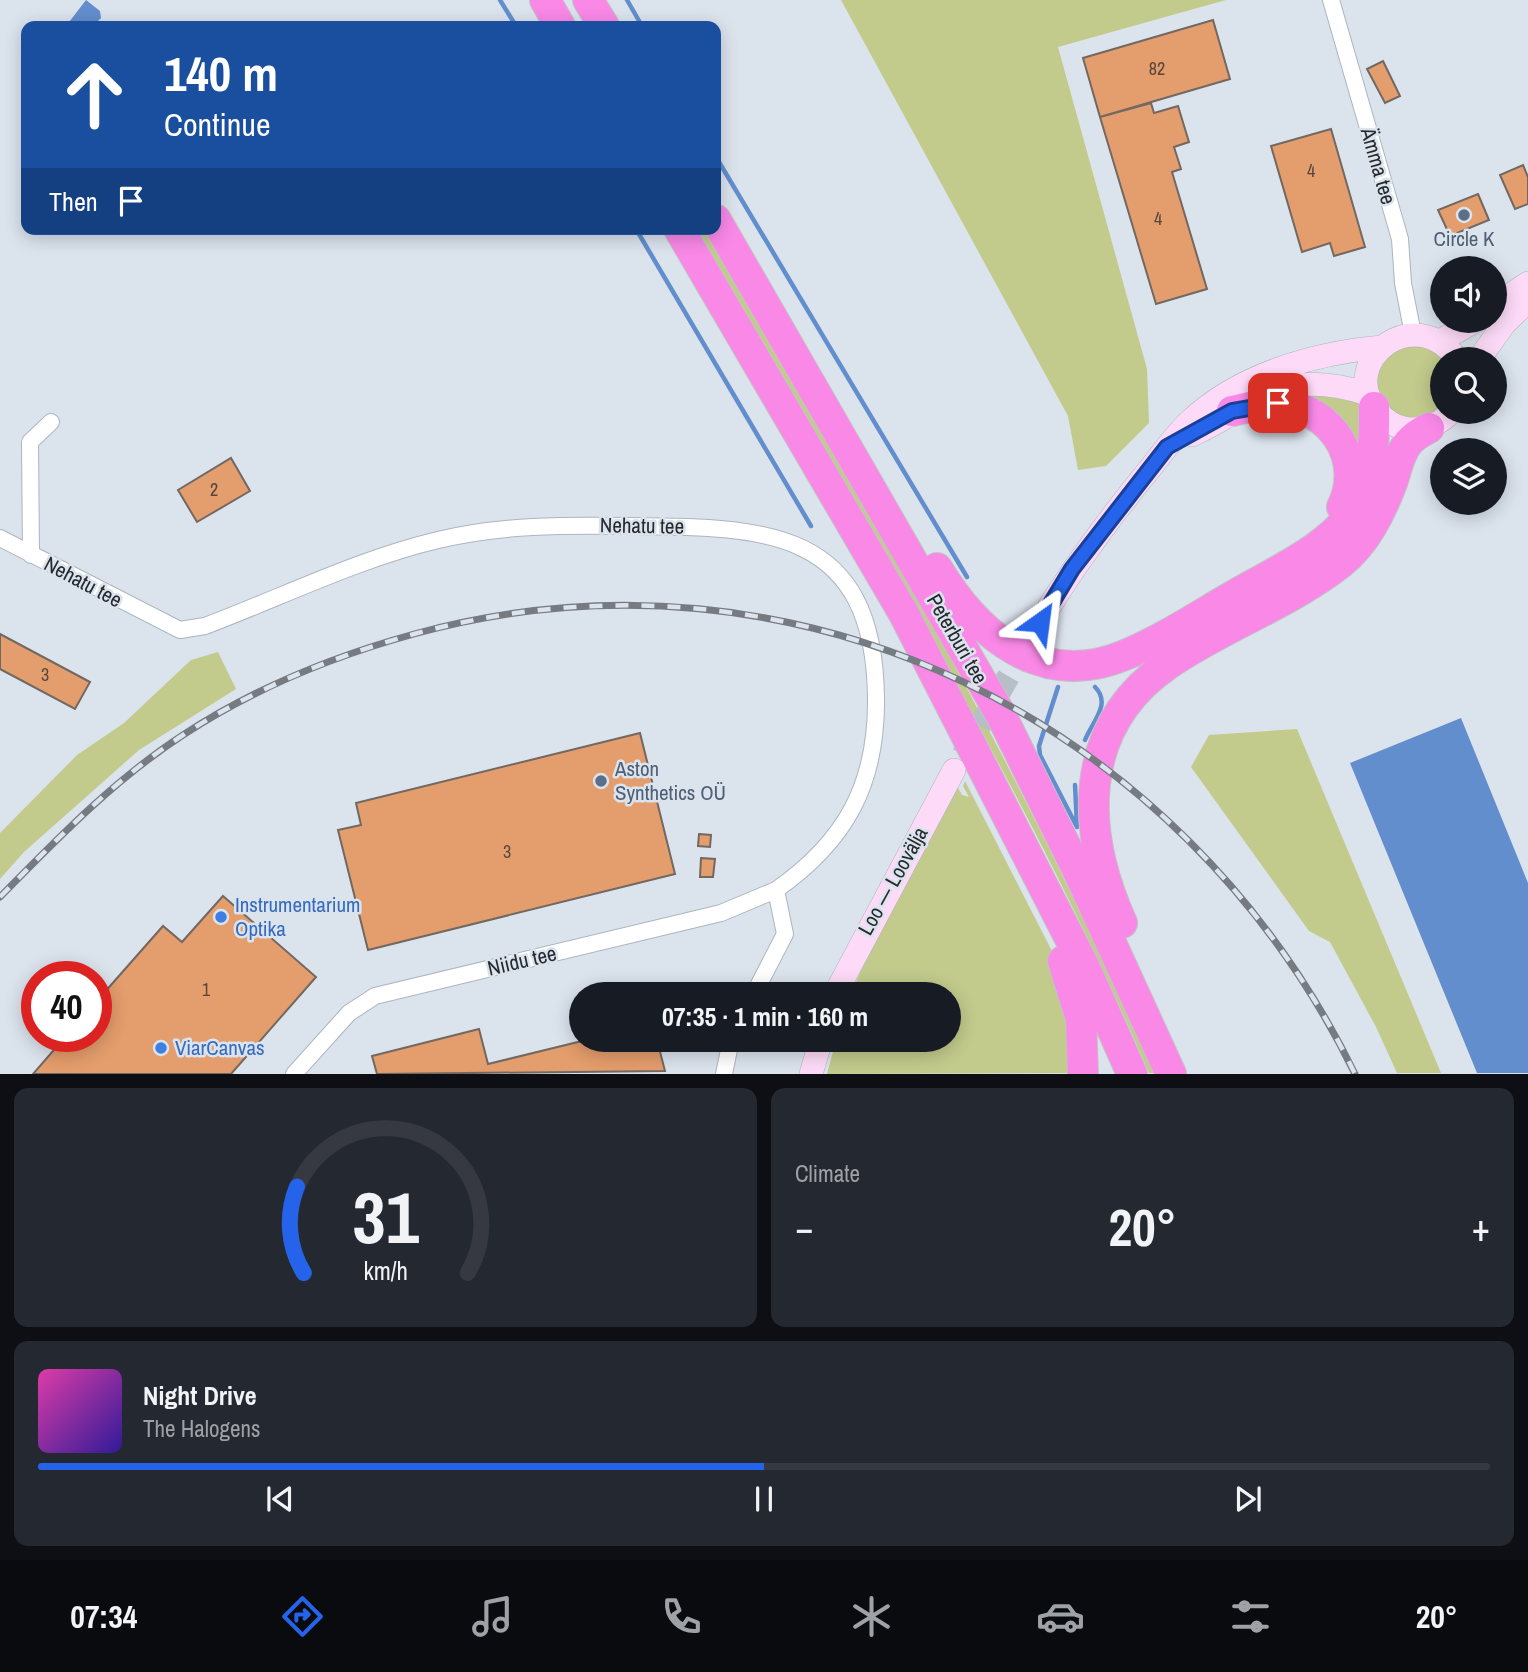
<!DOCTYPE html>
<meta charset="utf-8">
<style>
:root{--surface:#171b24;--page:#242831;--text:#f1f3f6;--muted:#9ea1a6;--line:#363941;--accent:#2563eb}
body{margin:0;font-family:"Archivo Narrow",sans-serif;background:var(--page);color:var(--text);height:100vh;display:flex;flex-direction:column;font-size:26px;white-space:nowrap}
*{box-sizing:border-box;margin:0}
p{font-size:23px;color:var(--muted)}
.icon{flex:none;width:38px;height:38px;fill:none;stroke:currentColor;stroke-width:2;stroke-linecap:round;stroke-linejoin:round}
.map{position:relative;height:1074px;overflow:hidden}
.sheet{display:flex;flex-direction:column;gap:14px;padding:14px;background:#0d0f14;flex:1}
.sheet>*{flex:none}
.top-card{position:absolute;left:21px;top:21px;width:700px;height:214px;border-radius:14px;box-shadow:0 4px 18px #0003;background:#1a4fa0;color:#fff;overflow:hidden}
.tools{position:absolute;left:1430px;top:256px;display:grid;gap:14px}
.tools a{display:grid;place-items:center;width:77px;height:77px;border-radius:50%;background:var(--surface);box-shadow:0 4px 18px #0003;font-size:35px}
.speed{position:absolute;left:21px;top:961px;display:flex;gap:14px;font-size:35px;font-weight:700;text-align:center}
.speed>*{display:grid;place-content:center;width:91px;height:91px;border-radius:50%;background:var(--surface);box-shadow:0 4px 18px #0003;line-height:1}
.speed .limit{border:10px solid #d22;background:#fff;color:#111}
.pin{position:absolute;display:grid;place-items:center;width:60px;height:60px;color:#fff;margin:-30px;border-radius:14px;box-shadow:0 4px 10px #0006}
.me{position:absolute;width:77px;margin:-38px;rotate:31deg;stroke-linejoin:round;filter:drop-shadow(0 0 5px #0008)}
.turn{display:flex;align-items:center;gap:24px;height:147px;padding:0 28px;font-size:32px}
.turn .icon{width:91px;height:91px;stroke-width:2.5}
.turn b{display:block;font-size:49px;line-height:60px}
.then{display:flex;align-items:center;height:66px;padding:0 28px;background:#0003;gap:14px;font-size:26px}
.big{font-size:52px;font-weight:700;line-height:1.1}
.sheet .tile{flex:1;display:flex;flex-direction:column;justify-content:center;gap:10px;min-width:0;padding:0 24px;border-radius:14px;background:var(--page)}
.sheet .dial{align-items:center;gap:0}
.dial svg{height:182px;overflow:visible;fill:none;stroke:var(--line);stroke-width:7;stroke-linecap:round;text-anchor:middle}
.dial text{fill:var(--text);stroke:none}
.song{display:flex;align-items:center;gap:21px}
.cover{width:84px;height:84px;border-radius:10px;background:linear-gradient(135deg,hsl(320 70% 55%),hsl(250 70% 35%))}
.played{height:7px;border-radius:4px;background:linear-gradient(90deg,var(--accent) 50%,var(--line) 50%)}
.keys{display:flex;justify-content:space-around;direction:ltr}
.heat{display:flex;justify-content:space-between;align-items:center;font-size:38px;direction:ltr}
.sheet .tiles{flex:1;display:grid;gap:14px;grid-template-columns:1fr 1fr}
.tile:last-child{grid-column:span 2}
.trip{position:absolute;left:569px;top:982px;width:392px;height:70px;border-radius:35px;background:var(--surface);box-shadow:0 4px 18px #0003;font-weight:700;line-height:70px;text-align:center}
.tabs{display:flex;height:112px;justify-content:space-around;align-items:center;background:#090b0e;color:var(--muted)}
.tabs .icon{width:49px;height:49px}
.tabs .selected{color:var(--accent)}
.tabs b{font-size:32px;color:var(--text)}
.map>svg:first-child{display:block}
.green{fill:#c2cb8c}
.water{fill:#638ecd}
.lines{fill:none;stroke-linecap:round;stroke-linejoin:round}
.stream{stroke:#638ecd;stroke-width:4.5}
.building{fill:#e49d6c;stroke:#726862;stroke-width:2}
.secondary-tunnel{stroke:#b7bec7;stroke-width:23;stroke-dasharray:23 11;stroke-linecap:butt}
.street-casing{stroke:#adb5be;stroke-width:18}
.secondary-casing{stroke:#adb5be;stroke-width:24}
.highway-casing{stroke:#c2c3c4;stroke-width:32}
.street{stroke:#fff;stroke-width:16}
.secondary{stroke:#fddbf8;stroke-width:23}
.highway{stroke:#f988e7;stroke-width:30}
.rail-casing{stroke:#767b82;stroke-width:7}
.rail{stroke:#dbe3ed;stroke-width:4.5;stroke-dasharray:13;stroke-linecap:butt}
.route-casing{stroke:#184099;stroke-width:18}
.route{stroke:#2563eb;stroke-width:12}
.service-dot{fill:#5c6f8a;stroke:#dbe3ed;stroke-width:2.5}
.shop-dot{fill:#3f7fe0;stroke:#dbe3ed;stroke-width:2.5}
.labels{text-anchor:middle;stroke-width:5;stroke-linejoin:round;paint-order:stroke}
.number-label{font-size:18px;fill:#56463d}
.street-label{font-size:21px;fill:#26292d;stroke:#dbe3ed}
.service-label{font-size:21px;fill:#4e5e75;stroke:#dbe3ed}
.shop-label{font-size:21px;fill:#366cbe;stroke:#dbe3ed;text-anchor:start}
</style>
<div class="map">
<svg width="1528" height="1074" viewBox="0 0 1528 1074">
<rect width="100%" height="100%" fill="#dbe3ed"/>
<path class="green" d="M841 0H1226L1058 47 1147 369 1149 423 1106 466 1078 470 1068 416Z
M695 229H706C804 397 902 564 992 736 1050 847 1104 960 1156 1073H1149C1024 781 852 505 695 229Z
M1424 342 1442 359V411L1415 422 1388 411 1375 381 1388 351Z
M1331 392 1362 404V464L1291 394Z
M218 652 236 689 139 750 24 852 0 879V833L77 755 124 723 191 660Z
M1297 729 1441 1073H1397L1376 1027 1330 942 1309 931 1191 767 1209 735Z
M965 781 1055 957 1065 986 1075 1073 827 1074 836 1040H948V994H851L867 956 957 786 962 795 969 797 963 786Z"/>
<path class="water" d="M86 0 100 11 101 18 93 26H66Z
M1461 718 1528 883V1073H1477L1350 763Z"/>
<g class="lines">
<path class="stream" d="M500 0 516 26
M627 0 642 26
M716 157 967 577
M636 229 811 526
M1058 687 1039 746 1040 755 1077 827 1075 785
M1085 740C1092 722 1112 704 1095 687"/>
</g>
<path class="building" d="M1213 20 1230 79 1100 117 1083 58Z
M1383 61 1400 96 1385 103 1367 69Z
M1151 103 1154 113 1178 106 1189 142 1174 147 1181 169 1172 172 1207 289 1156 304 1100 117Z
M1331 129 1365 247 1334 256 1330 243 1302 252 1271 146Z
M1523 165 1528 177V204L1515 209 1500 175Z
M1478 194 1489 220 1450 236 1438 210Z
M231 458 250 491 197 522 178 490Z
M0 634 90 682 75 709 0 669Z
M640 733 675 874 368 950 338 830 361 825 356 803Z
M699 834 711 835 710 847 698 846Z
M701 858 715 859 713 877H700Z
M223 896 316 977 231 1074H33L66 1036H96V1002L163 926 182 942Z
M479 1029 488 1064 586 1040H657L665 1071 377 1074 372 1056Z"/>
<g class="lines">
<path class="secondary-tunnel" d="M963 755 1040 622"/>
<defs>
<path id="street" d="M1331 0 1400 239 1403 283 1413 334
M0 538 180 630 205 626C282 597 358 559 438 540 501 525 564 525 628 526 765 527 874 527 876 698 877 784 846 841 776 890L785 934 754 994
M31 555 30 442 51 422
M294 1074 349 1013 375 996 721 913 776 890
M724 1074 731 1040"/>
<path id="secondary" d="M1494 306 1528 283
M1440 341 1477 320
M1479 359 1505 323 1528 301
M1452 411C1439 425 1424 432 1404 428 1393 426 1384 419 1377 411 1337 362 1414 300 1457 359
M1192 435C1264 401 1281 367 1368 394
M1040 622C1073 567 1111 516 1152 466 1164 451 1176 434 1190 421 1240 374 1315 353 1382 347
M835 994 954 770
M811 1074 821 1040"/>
<path id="highway" d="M545 0 560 26
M588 0 604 26
M716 220 1001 715 1079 873 1171 1074
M679 229 904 614 1085 968 1132 1074
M1232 411C1247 408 1266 402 1281 404 1332 409 1365 460 1342 507
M937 568C978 636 1042 690 1125 655 1164 639 1201 614 1238 593 1278 570 1331 547 1357 506 1375 476 1374 441 1374 407
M1122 923C1081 832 1076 728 1167 665 1222 627 1289 604 1341 563 1366 543 1381 512 1392 483 1397 469 1400 450 1411 440 1416 435 1423 431 1429 428
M1063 961 1081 1019 1083 1074"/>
</defs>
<use href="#street" class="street-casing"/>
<use href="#secondary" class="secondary-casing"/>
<use href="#highway" class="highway-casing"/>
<use href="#street" class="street"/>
<use href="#secondary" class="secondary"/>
<use href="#highway" class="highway"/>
<defs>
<path id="rail" d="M0 897C58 838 114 780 183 735 253 689 334 656 414 634 798 529 1183 721 1355 1074"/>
</defs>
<use href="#rail" class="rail-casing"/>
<use href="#rail" class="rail"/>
</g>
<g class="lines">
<defs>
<path id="route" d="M1040 622 1072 569 1167 447 1232 411 1278 403"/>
</defs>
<use href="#route" class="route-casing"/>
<use href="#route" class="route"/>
</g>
<g class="service-dot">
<circle cx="1464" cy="215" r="7"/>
<circle cx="601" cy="781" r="7"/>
</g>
<g class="shop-dot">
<circle cx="221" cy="917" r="7"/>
<circle cx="161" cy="1048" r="7"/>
</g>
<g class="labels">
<g class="number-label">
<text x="1157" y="75">82</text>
<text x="1311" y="177">4</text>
<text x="1158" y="225">4</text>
<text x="214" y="496">2</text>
<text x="45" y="681">3</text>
<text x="507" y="858">3</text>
<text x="206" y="996">1</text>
</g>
<g class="street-label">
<text transform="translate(1378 166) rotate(74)" y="7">Ämma tee</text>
<text transform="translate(642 526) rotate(1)" y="7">Nehatu tee</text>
<text transform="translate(83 582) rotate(28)" y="7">Nehatu tee</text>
<text transform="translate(957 639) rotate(60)" y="7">Peterburi tee</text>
<text transform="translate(893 881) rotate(-61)" y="7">Loo — Loovälja</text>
<text transform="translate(522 961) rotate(-13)" y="7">Niidu tee</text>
</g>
<g class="service-label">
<text x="1464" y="246">Circle K</text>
<text x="615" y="776" text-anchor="start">Aston<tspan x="615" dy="24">Synthetics OÜ</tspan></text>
</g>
<g class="shop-label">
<text x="235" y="912">Instrumentarium<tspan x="235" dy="24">Optika</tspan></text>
<text x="175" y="1055">ViarCanvas</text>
</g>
</g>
</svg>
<div class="tools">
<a><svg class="icon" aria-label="sound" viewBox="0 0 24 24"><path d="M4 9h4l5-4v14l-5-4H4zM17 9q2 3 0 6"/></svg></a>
<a><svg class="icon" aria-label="search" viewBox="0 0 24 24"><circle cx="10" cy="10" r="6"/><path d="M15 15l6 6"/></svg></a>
<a><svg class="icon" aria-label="layers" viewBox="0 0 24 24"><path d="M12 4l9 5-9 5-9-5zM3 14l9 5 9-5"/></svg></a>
</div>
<div class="speed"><div class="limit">40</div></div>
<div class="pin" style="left:1278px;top:403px;background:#d93025"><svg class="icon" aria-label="arrive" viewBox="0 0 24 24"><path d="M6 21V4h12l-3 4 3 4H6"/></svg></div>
<svg class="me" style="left:1040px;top:622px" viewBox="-20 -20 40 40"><path d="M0-17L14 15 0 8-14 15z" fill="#2563eb" stroke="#fff" stroke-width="4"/></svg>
<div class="trip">07:35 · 1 min · 160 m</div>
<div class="top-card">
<div class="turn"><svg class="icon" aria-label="ahead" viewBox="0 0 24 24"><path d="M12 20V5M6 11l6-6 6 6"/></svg><div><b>140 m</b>Continue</div></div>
<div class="then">Then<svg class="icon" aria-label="arrive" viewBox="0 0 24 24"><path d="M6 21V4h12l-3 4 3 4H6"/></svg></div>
</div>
</div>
<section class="sheet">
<div class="tiles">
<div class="tile dial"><svg viewBox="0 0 100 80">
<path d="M14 69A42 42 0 1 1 86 69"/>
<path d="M14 69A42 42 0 0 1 11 31" stroke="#2563eb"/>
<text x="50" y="56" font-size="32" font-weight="700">31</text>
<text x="50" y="72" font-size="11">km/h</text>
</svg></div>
<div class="tile"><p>Climate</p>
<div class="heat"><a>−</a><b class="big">20°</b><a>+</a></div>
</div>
<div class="tile">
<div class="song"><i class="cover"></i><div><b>Night Drive</b><p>The Halogens</p></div></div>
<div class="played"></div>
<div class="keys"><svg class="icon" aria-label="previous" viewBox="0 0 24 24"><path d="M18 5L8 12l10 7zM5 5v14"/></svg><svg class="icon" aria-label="pause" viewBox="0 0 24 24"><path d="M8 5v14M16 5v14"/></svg><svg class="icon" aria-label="next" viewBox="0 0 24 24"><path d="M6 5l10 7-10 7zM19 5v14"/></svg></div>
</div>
</div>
</section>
<nav class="tabs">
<b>07:34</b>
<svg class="icon selected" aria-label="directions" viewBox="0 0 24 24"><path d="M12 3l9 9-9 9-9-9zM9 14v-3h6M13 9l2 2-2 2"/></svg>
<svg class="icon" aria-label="music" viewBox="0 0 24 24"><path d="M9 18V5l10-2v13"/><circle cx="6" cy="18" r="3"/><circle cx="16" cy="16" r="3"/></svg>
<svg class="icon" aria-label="phone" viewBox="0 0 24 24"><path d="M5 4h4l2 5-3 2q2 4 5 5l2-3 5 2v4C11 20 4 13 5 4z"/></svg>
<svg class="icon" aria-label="climate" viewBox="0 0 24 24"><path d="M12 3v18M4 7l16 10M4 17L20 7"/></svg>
<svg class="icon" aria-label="car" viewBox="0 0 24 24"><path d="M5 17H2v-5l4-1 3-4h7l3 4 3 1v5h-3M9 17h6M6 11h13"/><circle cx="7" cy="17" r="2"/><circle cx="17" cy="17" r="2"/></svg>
<svg class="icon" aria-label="filters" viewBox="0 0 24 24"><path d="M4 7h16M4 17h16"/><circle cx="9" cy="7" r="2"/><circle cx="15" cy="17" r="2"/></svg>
<b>20°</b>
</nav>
